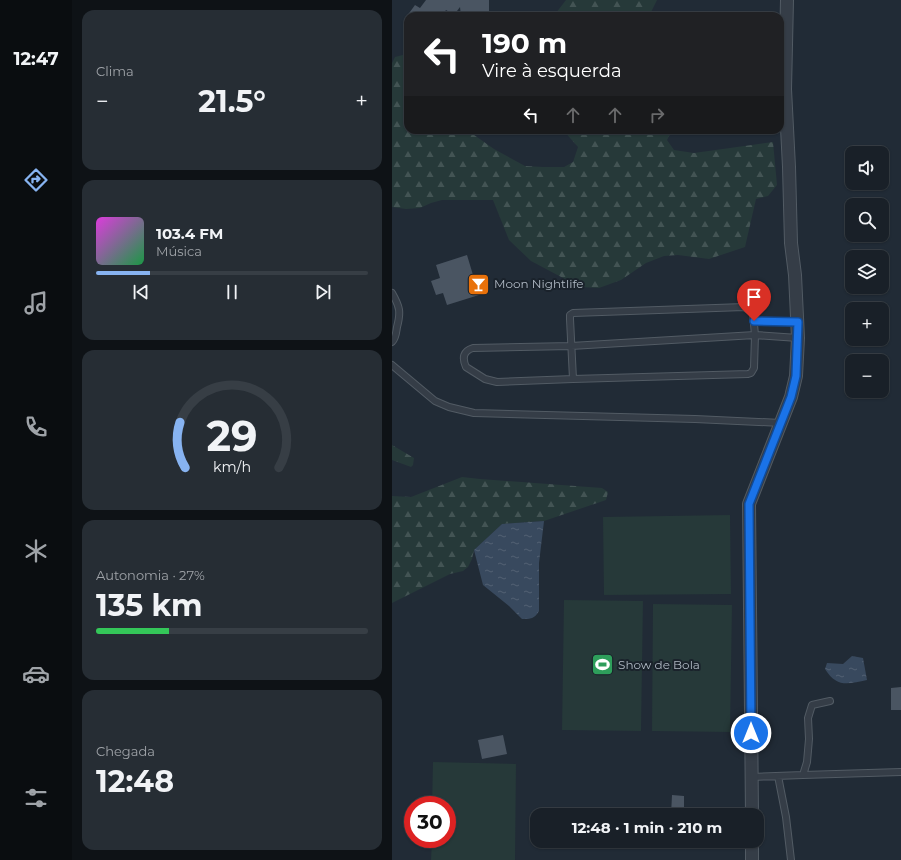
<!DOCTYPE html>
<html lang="pt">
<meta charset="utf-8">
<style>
:root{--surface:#192028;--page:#262d34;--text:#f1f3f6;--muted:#9fa3a8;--line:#373e45;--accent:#87b3f1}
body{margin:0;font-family:Montserrat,sans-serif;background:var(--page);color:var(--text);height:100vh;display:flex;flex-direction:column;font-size:15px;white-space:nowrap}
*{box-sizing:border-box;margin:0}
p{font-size:13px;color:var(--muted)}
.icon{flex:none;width:22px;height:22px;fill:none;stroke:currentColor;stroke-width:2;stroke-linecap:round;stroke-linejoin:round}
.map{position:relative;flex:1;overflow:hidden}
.details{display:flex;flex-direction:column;gap:10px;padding:10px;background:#0e1216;width:320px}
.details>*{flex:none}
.guide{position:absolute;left:12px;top:12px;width:380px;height:122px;border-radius:12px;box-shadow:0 1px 3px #0004,0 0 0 1px var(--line);background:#202124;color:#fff;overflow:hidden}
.controls{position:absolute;left:453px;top:146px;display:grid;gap:8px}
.controls a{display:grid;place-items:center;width:44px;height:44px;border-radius:8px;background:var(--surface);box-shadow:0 1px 3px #0004,0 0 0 1px var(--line);font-size:20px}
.speed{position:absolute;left:12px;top:796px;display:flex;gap:8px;font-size:20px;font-weight:700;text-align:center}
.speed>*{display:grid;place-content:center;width:52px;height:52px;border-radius:50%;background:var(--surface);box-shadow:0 1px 3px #0004,0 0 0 1px var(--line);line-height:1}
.speed .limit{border:6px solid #d22;background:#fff;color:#111}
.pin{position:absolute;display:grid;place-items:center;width:34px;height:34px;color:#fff;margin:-41px -17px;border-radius:50% 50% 50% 0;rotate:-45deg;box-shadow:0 0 4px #0007}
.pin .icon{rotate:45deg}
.me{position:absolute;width:44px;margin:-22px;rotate:0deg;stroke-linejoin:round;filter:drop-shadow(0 0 3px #0008)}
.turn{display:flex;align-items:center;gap:14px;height:84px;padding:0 12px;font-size:18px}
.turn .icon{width:52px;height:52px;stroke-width:2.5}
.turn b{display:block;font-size:28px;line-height:34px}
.lanes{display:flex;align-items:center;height:38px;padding:0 12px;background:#0003;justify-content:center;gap:20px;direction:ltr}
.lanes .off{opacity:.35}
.big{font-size:30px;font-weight:700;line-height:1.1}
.details .widget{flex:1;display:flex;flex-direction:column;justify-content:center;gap:6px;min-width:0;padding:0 14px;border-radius:12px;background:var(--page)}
.details .dial{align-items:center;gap:0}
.dial svg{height:104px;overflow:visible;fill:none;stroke:var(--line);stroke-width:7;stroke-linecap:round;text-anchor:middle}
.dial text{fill:var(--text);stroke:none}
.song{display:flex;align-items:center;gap:12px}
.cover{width:48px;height:48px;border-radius:6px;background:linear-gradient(135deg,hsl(300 70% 55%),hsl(140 70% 35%))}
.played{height:4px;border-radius:2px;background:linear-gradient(90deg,var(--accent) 20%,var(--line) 20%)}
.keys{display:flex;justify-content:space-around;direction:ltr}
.heat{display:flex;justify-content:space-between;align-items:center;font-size:22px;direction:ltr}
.charge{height:6px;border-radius:3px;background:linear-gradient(90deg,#34c759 27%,var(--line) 0)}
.trip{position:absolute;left:138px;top:808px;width:234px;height:40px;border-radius:12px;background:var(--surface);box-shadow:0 1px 3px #0004,0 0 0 1px var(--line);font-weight:700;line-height:40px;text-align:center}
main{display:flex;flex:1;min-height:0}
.tabs{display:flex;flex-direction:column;width:72px;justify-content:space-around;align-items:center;background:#0a0d10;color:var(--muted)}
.tabs .icon{width:28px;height:28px}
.tabs .on{color:var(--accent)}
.tabs b{font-size:18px;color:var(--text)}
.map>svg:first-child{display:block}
.forest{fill:url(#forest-firs)}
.pitch{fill:#263939}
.water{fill:url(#water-ripples)}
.building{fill:#4a5562}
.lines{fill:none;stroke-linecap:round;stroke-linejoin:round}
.lane-casing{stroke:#525b64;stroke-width:8}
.street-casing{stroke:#525b64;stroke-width:14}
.lane{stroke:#353d47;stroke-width:6}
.street{stroke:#353d47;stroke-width:12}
.route-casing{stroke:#114b97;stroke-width:10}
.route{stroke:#1a73e8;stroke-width:7}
.labels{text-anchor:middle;stroke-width:4;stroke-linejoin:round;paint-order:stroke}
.poi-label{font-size:12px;fill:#afb8c3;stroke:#1a222b;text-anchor:start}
</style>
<main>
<nav class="tabs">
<b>12:47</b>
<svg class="icon on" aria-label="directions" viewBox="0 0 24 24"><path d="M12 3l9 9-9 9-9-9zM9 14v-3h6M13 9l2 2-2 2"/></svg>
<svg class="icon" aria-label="music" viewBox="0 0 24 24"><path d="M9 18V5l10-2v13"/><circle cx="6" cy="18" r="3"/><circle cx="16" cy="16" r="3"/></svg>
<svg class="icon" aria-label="phone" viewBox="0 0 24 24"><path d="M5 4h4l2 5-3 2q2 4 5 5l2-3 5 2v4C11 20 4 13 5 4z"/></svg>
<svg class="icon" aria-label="climate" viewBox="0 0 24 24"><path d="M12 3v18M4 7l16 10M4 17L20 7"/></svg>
<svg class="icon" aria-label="car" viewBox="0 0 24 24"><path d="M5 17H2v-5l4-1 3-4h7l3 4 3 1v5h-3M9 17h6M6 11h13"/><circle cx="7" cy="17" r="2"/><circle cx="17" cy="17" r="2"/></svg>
<svg class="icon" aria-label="filters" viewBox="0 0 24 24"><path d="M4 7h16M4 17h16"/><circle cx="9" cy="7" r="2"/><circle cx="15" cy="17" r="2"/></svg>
</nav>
<section class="details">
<div class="widget"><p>Clima</p>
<div class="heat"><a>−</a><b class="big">21.5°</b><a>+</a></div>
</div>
<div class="widget">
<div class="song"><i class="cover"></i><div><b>103.4 FM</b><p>Música</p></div></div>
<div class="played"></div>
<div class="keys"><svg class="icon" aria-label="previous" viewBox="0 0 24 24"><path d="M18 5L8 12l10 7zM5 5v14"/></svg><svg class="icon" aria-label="pause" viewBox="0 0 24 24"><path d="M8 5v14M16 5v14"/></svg><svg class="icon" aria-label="next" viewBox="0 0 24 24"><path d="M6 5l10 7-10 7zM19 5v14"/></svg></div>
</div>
<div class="widget dial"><svg viewBox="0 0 100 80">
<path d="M14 69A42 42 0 1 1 86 69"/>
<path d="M14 69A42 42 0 0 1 10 34" stroke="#87b3f1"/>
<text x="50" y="56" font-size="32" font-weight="700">29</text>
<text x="50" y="72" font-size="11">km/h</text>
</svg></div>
<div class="widget"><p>Autonomia · 27%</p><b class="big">135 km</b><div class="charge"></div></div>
<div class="widget"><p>Chegada</p><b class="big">12:48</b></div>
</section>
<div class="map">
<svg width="509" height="860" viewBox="0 0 509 860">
<defs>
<pattern id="forest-firs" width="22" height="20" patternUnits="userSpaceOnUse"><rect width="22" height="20" fill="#263939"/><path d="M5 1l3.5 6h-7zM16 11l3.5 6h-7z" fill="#435454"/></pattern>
<pattern id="water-ripples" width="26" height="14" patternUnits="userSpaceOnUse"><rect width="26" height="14" fill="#38495e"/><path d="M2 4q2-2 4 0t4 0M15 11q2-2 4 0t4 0" fill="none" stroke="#526173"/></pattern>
</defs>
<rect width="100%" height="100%" fill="#212b36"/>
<path class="forest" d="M174 0H265L257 16H163L164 13Z
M11 55H16V130H75L102 149 133 166 151 167H172L181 162 186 147 171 130H280L275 140 282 150 302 153 381 142 385 185 376 196 364 199 353 247 317 259 286 255 272 256 254 263 229 280 207 288 188 287 139 261 117 240 101 200H50L39 203 28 208 14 209 0 207V63L3 57Z
M0 445 22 458 21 465 19 467 0 460Z
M70 477 88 479 210 488 216 492 214 500 152 521 110 524 82 550 80 559 76 567 71 571 58 574 0 603V496L19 497Z"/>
<path class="pitch" d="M338 515 339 594 212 595 211 517Z
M172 600 251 601 249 731 170 730Z
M261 604 340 605 338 732 260 731Z
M41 762 124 764 123 860H39L40 839H55V805H40Z"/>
<path class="water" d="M152 521 147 563V611C142 619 139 619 130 619L117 606 91 585 82 550 110 524Z
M460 656 471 658 475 680C456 684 445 688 433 669L435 663 451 664Z"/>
<path class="building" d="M34 0H97V16H69L68 7 62 15 54 10 50 16H15L23 5 28 8Z
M75 255 87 295 55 305 51 293 44 295 39 281 48 278 44 265Z
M509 687V710H499V688Z
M111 735 115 754 90 759 86 740Z
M280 795 292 796V815H279Z"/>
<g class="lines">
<defs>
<path id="lane" d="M0 293C8 307 9 312 5 327 4 333 4 338 0 342
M352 307 361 313 363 335 362 368 359 373 356 374 181 379 178 319V315L181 313Z
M362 321 406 322
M0 365 43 401 57 407 82 413 303 419 389 423
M181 379 105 382 93 379 74 367C70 358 71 351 81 348L179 346 363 335 406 338
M411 775 509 772
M386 776 394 817 399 860
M360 777 411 775 415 762 417 739 416 718 420 705 438 701"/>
<path id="street" d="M360 815 357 504 399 397 404 376 406 338 403 275 399 243 397 167 393 89 395 0
M360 841V860"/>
</defs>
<use href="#lane" class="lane-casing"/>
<use href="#street" class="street-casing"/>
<use href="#lane" class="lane"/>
<use href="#street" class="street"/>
</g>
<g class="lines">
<defs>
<path id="route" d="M359 733 357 504 399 397 404 376 406 322 362 321"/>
</defs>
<use href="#route" class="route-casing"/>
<use href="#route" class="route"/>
</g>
<defs>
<symbol id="bar-square" viewBox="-11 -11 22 22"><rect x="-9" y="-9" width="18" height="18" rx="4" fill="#e8710a" stroke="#1a222b"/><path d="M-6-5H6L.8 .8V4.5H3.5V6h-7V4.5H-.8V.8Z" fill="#fff"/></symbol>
<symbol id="stadium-square" viewBox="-11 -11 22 22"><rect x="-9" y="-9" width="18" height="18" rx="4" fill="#2e9e5b" stroke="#1a222b"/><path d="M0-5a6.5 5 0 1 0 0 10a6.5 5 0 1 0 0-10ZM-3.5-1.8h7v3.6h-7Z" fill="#fff"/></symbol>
</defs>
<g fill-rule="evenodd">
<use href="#bar-square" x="74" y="272" width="25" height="25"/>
<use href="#stadium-square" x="198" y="652" width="25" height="25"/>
</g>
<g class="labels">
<g class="poi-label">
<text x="102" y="288">Moon Nightlife</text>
<text x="226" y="669">Show de Bola</text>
</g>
</g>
</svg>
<div class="controls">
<a><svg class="icon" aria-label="sound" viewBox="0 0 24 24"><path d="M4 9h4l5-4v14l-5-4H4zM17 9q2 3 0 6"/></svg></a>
<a><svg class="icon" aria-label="search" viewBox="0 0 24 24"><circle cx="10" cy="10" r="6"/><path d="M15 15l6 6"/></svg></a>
<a><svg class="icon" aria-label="layers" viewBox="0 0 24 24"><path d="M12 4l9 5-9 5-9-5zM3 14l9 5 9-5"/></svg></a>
<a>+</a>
<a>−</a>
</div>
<div class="speed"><div class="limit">30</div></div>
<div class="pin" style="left:362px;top:321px;background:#d93025"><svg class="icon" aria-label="arrive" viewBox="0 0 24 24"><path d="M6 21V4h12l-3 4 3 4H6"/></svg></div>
<svg class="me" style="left:359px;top:733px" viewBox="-20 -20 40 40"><circle r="17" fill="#1a73e8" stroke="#fff" stroke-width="3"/><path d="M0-11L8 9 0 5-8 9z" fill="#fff"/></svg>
<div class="trip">12:48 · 1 min · 210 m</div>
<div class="guide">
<div class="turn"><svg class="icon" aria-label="left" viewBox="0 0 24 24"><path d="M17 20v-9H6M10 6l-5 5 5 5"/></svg><div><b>190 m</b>Vire à esquerda</div></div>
<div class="lanes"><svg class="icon" aria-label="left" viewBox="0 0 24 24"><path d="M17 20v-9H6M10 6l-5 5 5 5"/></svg><svg class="icon off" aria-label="ahead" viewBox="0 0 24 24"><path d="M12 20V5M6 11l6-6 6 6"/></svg><svg class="icon off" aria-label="ahead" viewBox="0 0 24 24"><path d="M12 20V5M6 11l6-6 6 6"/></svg><svg class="icon off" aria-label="right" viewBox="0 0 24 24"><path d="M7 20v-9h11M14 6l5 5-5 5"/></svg></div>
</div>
</div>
</main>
